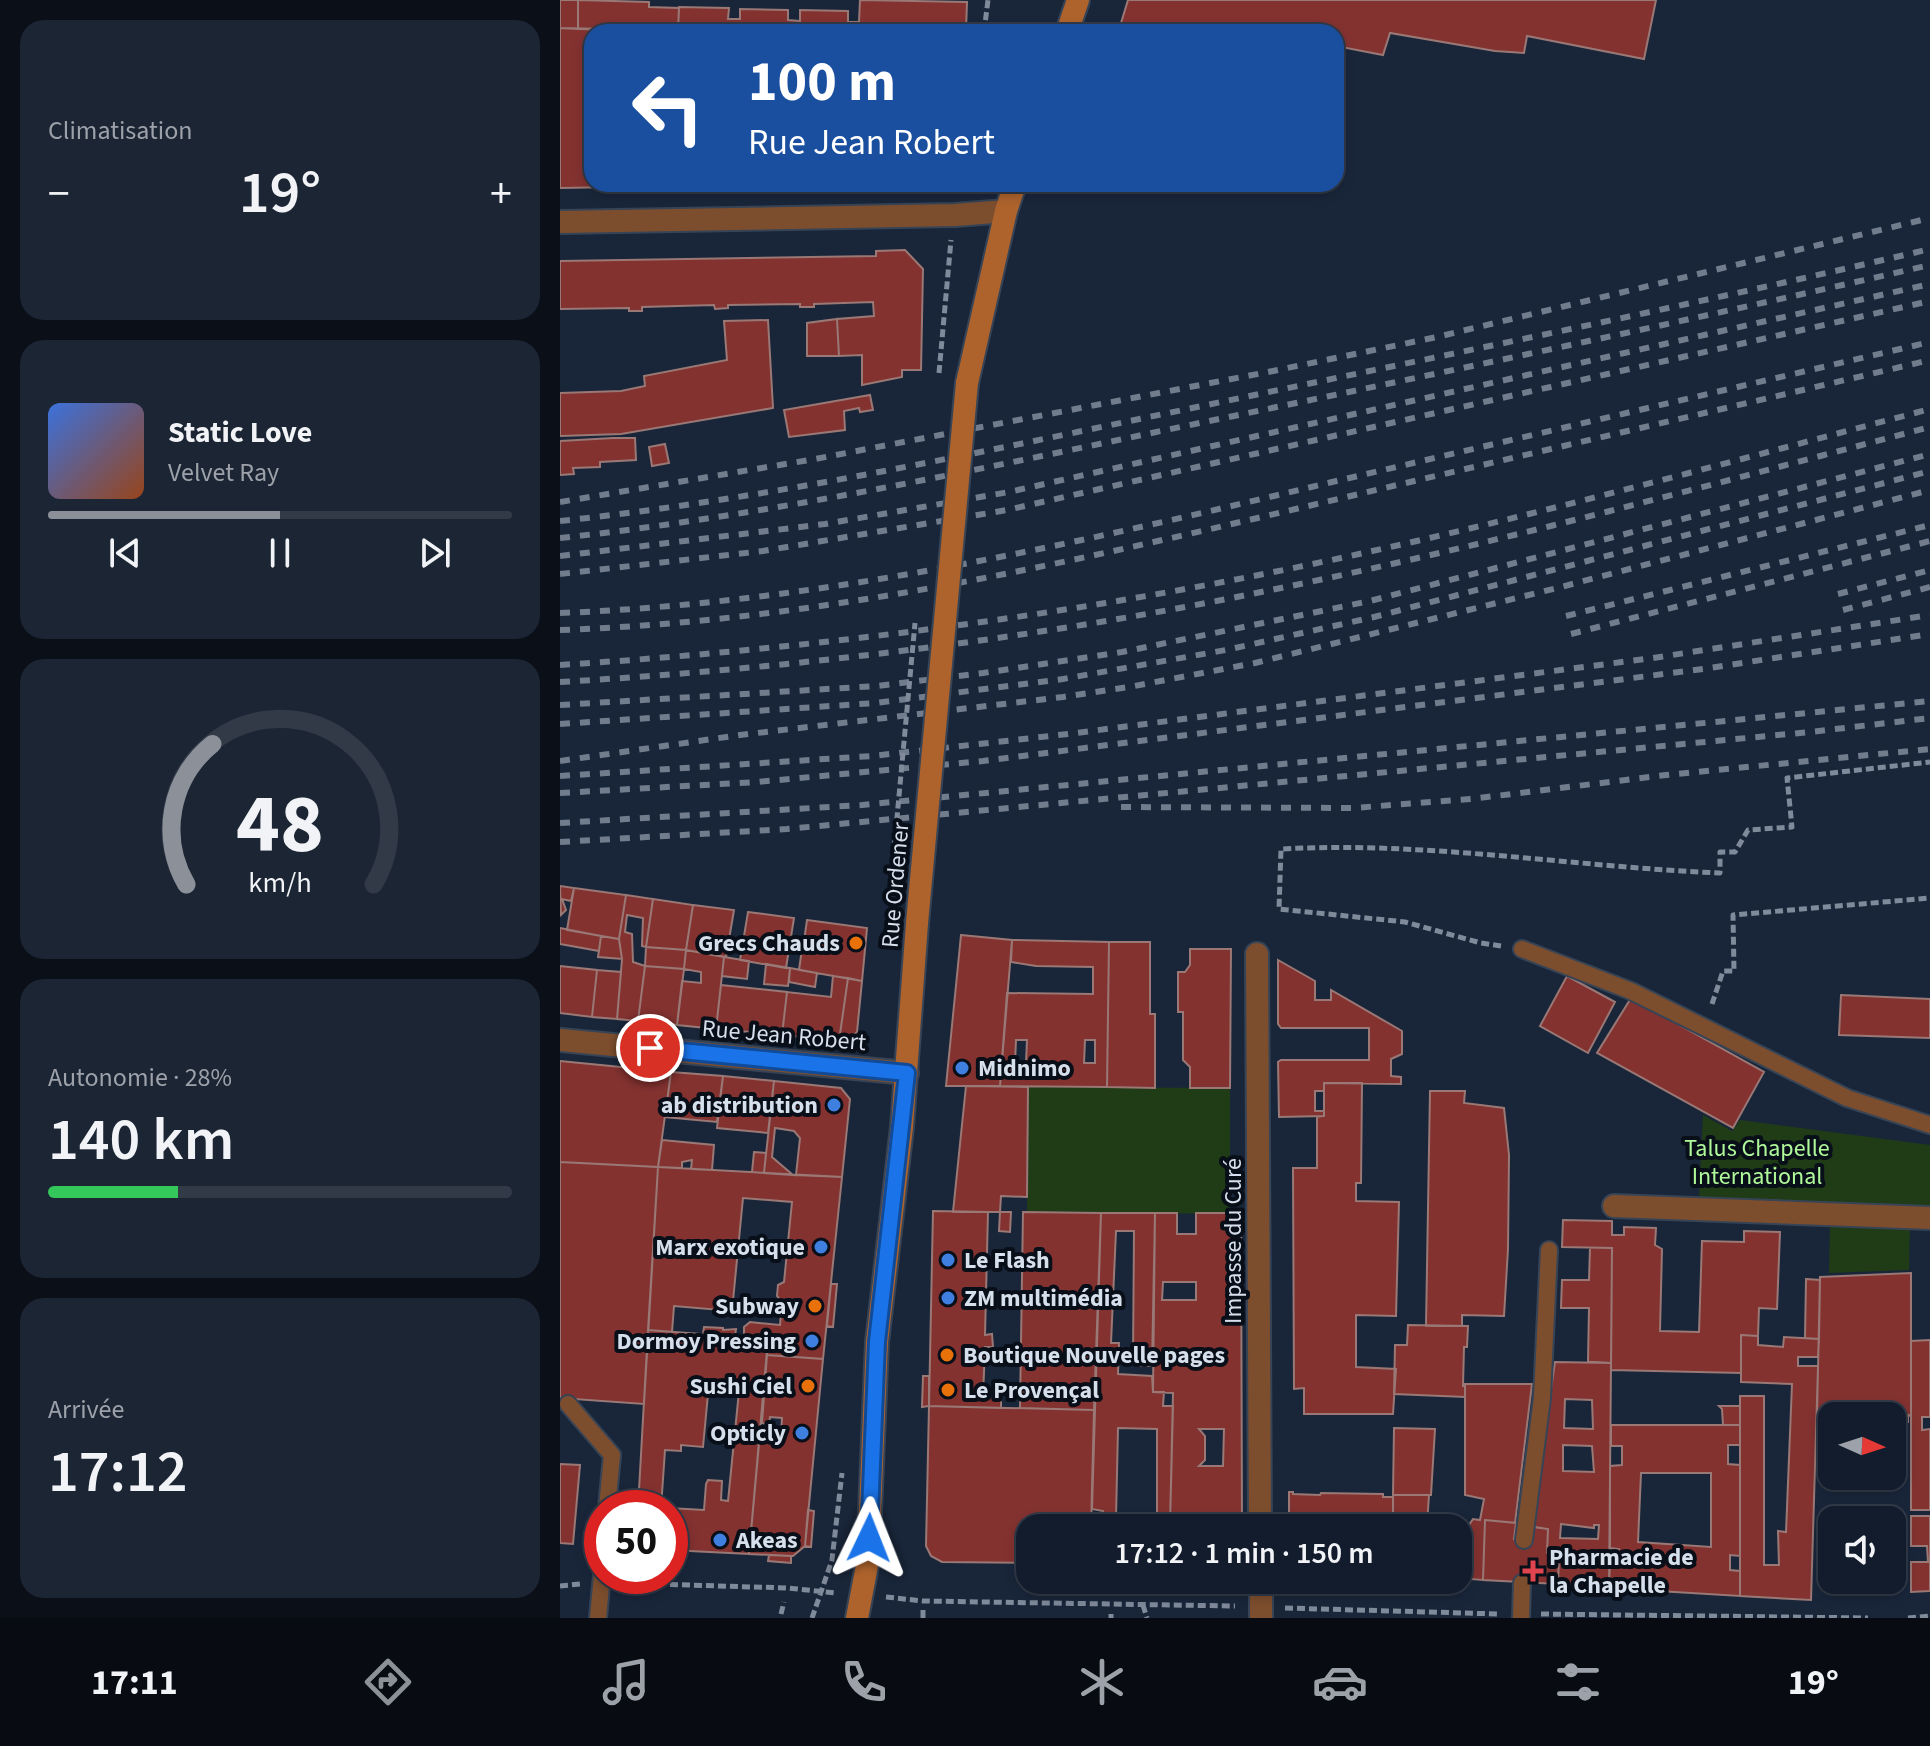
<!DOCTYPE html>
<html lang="fr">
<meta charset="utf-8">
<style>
:root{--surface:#131c2c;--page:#1c2534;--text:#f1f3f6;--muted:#9da1a9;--line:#323a48;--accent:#8c9099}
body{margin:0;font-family:"Source Sans 3",sans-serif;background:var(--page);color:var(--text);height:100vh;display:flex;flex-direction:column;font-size:30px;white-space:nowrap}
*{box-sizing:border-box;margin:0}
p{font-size:26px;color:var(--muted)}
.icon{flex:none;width:44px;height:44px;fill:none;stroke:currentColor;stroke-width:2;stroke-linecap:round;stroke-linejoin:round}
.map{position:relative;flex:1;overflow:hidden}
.drawer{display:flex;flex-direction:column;gap:20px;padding:20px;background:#0a0f18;width:560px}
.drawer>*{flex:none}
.top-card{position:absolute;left:24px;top:24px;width:760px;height:168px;border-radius:24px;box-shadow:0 4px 12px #0003,0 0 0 2px var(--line);background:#1a4fa0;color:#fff;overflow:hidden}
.needle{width:52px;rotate:93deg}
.fabs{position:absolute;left:1258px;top:1402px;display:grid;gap:16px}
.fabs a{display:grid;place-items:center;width:88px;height:88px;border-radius:16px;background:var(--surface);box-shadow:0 4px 12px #0003,0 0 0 2px var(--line);font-size:40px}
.speed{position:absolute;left:24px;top:1490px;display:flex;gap:16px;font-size:40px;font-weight:700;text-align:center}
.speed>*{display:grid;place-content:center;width:104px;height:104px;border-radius:50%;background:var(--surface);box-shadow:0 4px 12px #0003,0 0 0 2px var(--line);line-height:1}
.speed .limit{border:12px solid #d22;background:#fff;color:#111}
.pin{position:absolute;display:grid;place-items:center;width:68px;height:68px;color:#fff;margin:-34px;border:4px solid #fff;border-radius:50%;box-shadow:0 2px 8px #0007}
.me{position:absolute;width:88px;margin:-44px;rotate:2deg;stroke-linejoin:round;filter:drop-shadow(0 0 6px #0008)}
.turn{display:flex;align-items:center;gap:28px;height:168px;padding:0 32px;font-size:36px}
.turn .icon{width:104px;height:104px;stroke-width:2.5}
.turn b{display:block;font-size:56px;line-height:68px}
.big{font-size:60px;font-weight:600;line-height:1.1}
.drawer .card{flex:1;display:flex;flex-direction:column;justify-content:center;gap:12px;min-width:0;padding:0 28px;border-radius:24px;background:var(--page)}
.drawer .dial{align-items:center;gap:0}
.dial svg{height:208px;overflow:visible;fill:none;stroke:var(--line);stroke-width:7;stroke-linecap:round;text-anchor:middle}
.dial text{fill:var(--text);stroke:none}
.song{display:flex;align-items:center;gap:24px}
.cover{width:96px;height:96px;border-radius:12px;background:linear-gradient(135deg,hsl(220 70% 55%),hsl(20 70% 35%))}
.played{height:8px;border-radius:4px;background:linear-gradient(90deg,var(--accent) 50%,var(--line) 50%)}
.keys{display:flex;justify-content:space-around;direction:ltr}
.heat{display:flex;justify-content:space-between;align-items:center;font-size:44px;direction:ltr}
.charge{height:12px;border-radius:6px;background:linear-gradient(90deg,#34c759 28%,var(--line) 0)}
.trip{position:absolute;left:456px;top:1514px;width:456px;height:80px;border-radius:24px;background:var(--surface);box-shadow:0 4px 12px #0003,0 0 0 2px var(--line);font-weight:600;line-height:80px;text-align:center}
.tabs{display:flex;height:128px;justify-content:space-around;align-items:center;background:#080b12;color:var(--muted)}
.tabs .icon{width:56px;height:56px}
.tabs .active{color:var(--accent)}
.tabs b{font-size:36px;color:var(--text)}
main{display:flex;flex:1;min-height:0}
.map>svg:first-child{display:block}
.green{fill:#1f3c16}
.building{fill:#833230;stroke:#997875;stroke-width:2;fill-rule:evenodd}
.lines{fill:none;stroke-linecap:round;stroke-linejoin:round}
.service-casing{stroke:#374456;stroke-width:20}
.minor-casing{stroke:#374456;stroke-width:26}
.secondary-casing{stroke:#374456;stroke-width:26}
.path{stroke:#7f8a9a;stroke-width:5;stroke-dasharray:8 4;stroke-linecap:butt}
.service{stroke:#7d4e2e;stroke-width:16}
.minor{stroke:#7d4e2e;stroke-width:22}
.secondary{stroke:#ae632c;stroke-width:22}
.rail{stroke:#717c8d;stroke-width:6;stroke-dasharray:10 10;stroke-linecap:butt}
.secondary-bridge-casing{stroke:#374456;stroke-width:26;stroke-linecap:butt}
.path-bridge{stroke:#7f8a9a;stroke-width:5;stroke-dasharray:8 4;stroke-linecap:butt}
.secondary-bridge{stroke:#ae632c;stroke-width:22}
.route-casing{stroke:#114b97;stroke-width:20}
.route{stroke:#1a73e8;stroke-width:14}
.food-dot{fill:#e8710a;stroke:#090f18;stroke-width:3}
.shop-dot{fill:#3f7fe0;stroke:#090f18;stroke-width:3}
.health-dot{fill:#e0444e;stroke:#090f18;stroke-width:3}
.labels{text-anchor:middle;stroke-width:8;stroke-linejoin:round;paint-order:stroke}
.street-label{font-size:24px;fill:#d6dfec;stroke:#090f18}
.poi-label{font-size:24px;font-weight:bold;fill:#d6dfec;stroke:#090f18;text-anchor:end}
.park-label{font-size:24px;fill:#b0f99b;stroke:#090f18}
</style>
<main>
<section class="drawer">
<div class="card"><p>Climatisation</p>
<div class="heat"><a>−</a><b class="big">19°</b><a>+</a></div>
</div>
<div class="card">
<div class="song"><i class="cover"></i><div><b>Static Love</b><p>Velvet Ray</p></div></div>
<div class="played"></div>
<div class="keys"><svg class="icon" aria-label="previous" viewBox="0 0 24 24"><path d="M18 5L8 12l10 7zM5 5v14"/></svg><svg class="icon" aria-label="pause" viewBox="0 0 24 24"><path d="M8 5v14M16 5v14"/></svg><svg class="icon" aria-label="next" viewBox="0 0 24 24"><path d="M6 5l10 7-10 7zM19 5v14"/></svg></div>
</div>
<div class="card dial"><svg viewBox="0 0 100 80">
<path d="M14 69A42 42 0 1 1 86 69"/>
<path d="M14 69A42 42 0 0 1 24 15" stroke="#8c9099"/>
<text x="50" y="56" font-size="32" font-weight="700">48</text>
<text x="50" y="72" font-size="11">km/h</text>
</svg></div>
<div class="card"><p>Autonomie · 28%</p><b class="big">140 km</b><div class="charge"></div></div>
<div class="card"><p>Arrivée</p><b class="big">17:12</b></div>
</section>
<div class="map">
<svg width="1370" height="1618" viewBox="0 0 1370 1618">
<rect width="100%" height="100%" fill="#19263a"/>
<path class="green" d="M468 1087 670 1088V1214L467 1212Z
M1143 1115 1172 1131 1180 1120 1370 1145V1206L1139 1198Z
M1270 1222 1350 1224 1349 1270 1269 1273Z"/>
<path class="building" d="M0 0H18V29L0 28Z
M18 0 89 2V7L119 8 118 31 18 29Z
M300 0 407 2 406 31H118L119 7 169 8 168 19H180V9L228 10V20L240 21V10L288 11V22H299Z
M568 0H1096L1084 59 967 36 964 53 935 51 830 33 823 55 776 46V32H605L561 23Z
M0 28 151 31 32 32V184L116 186 0 188Z
M345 250 363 269 361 370H342V377L302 385V355L279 356 277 319 314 316 313 302 254 304V307H240V304L168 305V308L155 309 154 305 82 307V311H69V308L0 309V261L316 256V251Z
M277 319 279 356H247V323Z
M208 320 213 408 61 434 0 436V393L61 391 85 386 84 376 167 360 164 321Z
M310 395 313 410 300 412 299 408 284 411 285 430 229 437 224 410Z
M53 438H75L76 460 40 462V467L13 468 14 474 0 475V441Z
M105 444 109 463 92 466 89 447Z
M0 886 14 888 11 901 2 899 6 910 1 915Z
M14 888 66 895 59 939 7 930Z
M66 895 93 899 86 947 82 946 83 918 67 915 65 932 72 934 73 962 85 966 78 1021 57 1019 62 959 59 939Z
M93 899 133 905 126 950 86 947Z
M133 905 174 910 166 957 126 950Z
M188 912 234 918 226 968 180 960Z
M247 920 307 928 302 981 239 970 242 949 253 951 254 943 244 941Z
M0 928 41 936 39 951 0 944Z
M401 935 452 940 440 1086H386Z
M41 936 59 939 62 959 38 957Z
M452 940 549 942 547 1087 440 1086 447 993 533 994V967L476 966 451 962ZM456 1040H467L466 1063H455ZM525 1040H535V1063H524Z
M549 942H590V1014H595V1088L547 1087Z
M86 947 126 950 124 969 85 966Z
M630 949H671L670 1088H630V1067L623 1060V1012H618V972H625L630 965Z
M126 950 164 957 156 1029 117 1025 122 981 141 983V972L124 969Z
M164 957 189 961 187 979 162 976Z
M718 960 755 981V1000H771V990L842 1031V1054L831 1059V1076L841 1077V1084L764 1083V1091H755V1111H764V1116L719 1117 718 1062 721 1060H809V1028H721L718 1024Z
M206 964 230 968 228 986 204 984Z
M0 966 37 970 32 1017 0 1013Z
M85 966 124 969 117 1025 78 1021Z
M230 968 257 973 255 987 229 982Z
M37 970 61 972 57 1019 32 1017Z
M273 976 288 978 279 1041 222 1035 227 992 271 997Z
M1007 976 1055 1002 1028 1053 980 1026Z
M288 978 302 981 297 1032 286 1042 279 1041Z
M161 985 227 992 222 1035 156 1029Z
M1281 995 1370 999V1038L1279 1035Z
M1071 998 1204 1072 1173 1128 1037 1053Z
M0 1061 111 1072 98 1167 0 1162Z
M111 1072 163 1076 157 1122 105 1117Z
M163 1076 214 1081 208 1133 157 1128Z
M214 1081 281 1088 290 1099 282 1177 236 1175 240 1138 234 1131 215 1128 212 1157 233 1175 204 1173Z
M764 1083H802L801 1183H796V1201L839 1202 836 1316 796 1315V1367L836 1369 833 1414H744V1388L734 1389 733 1168H757V1117L764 1116Z
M406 1086 468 1087 467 1197 441 1196 440 1212H393Z
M870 1091H905L904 1103 944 1108 949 1155 948 1249 944 1316 902 1315V1326H866Z
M102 1140 154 1145 152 1170 131 1169 132 1160 122 1162V1168L98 1167Z
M194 1152 206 1153 204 1173 192 1172Z
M0 1162 98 1167 84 1404 0 1398Z
M98 1167 282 1177 263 1359 207 1355 208 1339 184 1337V1327L190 1322 220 1325 222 1302 217 1296 218 1285 224 1282 232 1202 183 1198 172 1311 114 1306 112 1332 88 1330Z
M373 1211 428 1212 425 1335 432 1334 433 1347H425L423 1397 441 1399V1408L369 1406Z
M440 1212H451L450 1232 439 1231Z
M463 1212 541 1213 534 1410 460 1408Z
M541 1213H595L592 1366H580L573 1360 574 1231H556L551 1343H559L558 1374 592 1376 593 1392H604L603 1406H613L610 1525 619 1528H540L543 1511 532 1509ZM558 1428 597 1429V1519L556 1518Z
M595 1213H617V1234H636V1213H681L682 1528 610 1525 613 1393 593 1392ZM603 1282H636V1300H602ZM639 1429H664L663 1466H639L645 1460V1436Z
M1003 1220 1052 1221V1235H1064V1227L1096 1228 1095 1245 1102 1249 1100 1331 1139 1332 1142 1241 1184 1242V1231L1220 1232 1217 1309 1199 1308 1198 1336 1181 1335V1373L1051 1370 1052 1248 1002 1247Z
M1030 1248H1052L1051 1363 1028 1362 1029 1308H1001L1002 1280H1029Z
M1351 1273V1416L1348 1415V1422H1332V1416H1272V1421H1260V1415H1257L1260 1277Z
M1246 1279 1260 1280 1259 1339 1245 1338Z
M271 1284H277L273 1327 267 1326Z
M848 1325 908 1326 907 1347H904L903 1386H905V1397L834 1394 835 1345H847Z
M144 1327 163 1328V1330L176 1329 175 1336 143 1334Z
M88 1330 208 1339 189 1554 110 1550V1508L144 1510 146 1484 148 1480 162 1481 161 1500 168 1501 180 1381 175 1380V1375H170V1384L148 1383V1390L151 1393 148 1394 143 1447 121 1445V1451L105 1450 101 1508H108H78Z
M1181 1335 1198 1336V1345L1223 1347 1224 1337 1259 1339 1258 1357H1238V1366H1258L1251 1600 1180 1596V1396H1204V1565H1219L1218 1531 1226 1532 1232 1384 1181 1382Z
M1370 1340V1417H1362V1430L1370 1429V1510H1351V1341Z
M207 1355 263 1359 245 1546 233 1556 189 1554 200 1433 221 1435 222 1418 210 1417 209 1424 202 1423Z
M995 1362 1051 1363 1049 1588 998 1585 999 1555 987 1553 988 1529 975 1527V1498ZM1005 1399 1032 1400 1033 1429 1004 1428ZM1003 1445 1032 1446 1034 1472 1003 1471ZM1001 1524 1034 1528V1525H1039L1038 1539 1000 1538Z
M363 1376H369V1406L362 1407Z
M905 1384H972L955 1523 925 1520 923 1580 898 1578V1528H840V1525H844V1516L833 1515V1495H869L867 1525 907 1528 913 1519 920 1520 924 1499 905 1495Z
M369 1406 534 1410 531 1528H470V1563L382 1562 371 1556 366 1546Z
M1159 1406H1180V1425H1163L1162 1409Z
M1051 1425H1180V1445H1168V1464L1180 1465V1556L1170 1555V1570L1180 1571V1596L1049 1588 1050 1562 1068 1563V1554H1058L1059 1549 1050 1548V1466L1062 1465V1446H1051ZM1081 1473H1151V1547L1078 1542Z
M834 1428 875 1429 871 1495H833Z
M0 1464 20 1465 13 1544 0 1543Z
M729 1492H733V1494L760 1495 761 1493 823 1494V1497H833V1515L822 1514V1528H729Z
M248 1510 254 1511 251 1547 245 1546Z
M1351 1516H1370V1591L1351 1592V1562H1368L1367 1546H1351Z
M925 1520 956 1523 954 1539 973 1541V1527L988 1529 987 1553 999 1555 998 1584 923 1580Z
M209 1555 231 1556V1563L208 1561Z"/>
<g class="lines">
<defs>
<path id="service" d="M962 949 1071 991 1287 1098 1370 1125
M8 1404 52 1455 47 1508
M964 1540 982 1398 989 1250
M38 1618 42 1575
M961 1618 962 1583"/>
<path id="minor" d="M0 222 395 215 446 211
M697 954 700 1528
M0 1040 347 1073
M1054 1206 1370 1218
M701 1618V1580"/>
<path id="secondary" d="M507 32 518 0
M407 383 446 211 455 184
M297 1618 308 1560 317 1342 342 1127 357 923"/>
</defs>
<use href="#service" class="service-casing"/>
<use href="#minor" class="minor-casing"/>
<use href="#secondary" class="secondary-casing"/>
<path class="path" d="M424 32 428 0
M379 373 391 240
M941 946 921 943 845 922 719 909 721 849C868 841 1014 867 1160 873V852H1175L1188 830 1232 827 1227 778 1370 762
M1152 1004 1163 971H1174L1173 915 1370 898
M62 1583 227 1588 276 1593
M0 1586 20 1584
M326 1597 363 1601 675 1606
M583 1605 587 1618
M725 1608 939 1614
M221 1614 224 1602
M981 1614 1308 1618
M252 1618 272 1560 282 1473
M363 1618V1610
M551 1618V1614
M1348 1618 1370 1616"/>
<use href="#service" class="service"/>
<use href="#minor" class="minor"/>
<use href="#secondary" class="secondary"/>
<path class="rail" d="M0 502 255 459 708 372 877 337 1370 218
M0 521C217 498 429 450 642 406 885 355 1129 306 1370 249
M0 538C203 516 401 473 601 431 858 378 1114 324 1370 265
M0 556 265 524 449 492 1370 284
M0 574 203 551 447 510 1370 301
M1278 594 1370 570
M1283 610 1370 587
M0 613C262 603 514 544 768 483 968 436 1169 389 1370 342
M1006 616 1370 525
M0 630C263 621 507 563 761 503 964 455 1167 408 1370 360
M1011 634 1370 541
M0 665C268 648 536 612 799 554 990 512 1180 459 1370 409
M0 682C240 668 481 638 716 589 936 544 1153 484 1370 427
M0 705 317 686 423 673 562 652 810 601 1370 454
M0 724 316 703 503 679 666 650 814 617 1370 471
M0 761 180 735 503 697 569 687 695 663 997 588 1370 490
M0 776 312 756 508 734 1093 658 1370 615
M0 793 197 782 423 761 1143 669 1370 634
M561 807 793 808 911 799 1106 775 1370 749
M0 823 302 805 1370 701
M0 842 227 829 1250 732 1370 718"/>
<defs>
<path id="secondary-bridge" d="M357 923 407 383"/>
</defs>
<use href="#secondary-bridge" class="secondary-bridge-casing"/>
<path class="path-bridge" d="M329 904 355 623"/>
<use href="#secondary-bridge" class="secondary-bridge"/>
</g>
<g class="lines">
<defs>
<path id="route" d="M90 1048 347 1073 317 1342 309 1538"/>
</defs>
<use href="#route" class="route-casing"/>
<use href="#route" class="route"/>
</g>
<g class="food-dot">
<circle cx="296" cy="943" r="8"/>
<circle cx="255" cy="1306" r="8"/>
<circle cx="387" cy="1355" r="8"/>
<circle cx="248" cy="1386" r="8"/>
<circle cx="388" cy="1390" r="8"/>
</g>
<g class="shop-dot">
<circle cx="402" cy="1068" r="8"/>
<circle cx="274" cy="1105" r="8"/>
<circle cx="261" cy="1247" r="8"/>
<circle cx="388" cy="1260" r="8"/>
<circle cx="388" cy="1298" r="8"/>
<circle cx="252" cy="1341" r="8"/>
<circle cx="242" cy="1433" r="8"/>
<circle cx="160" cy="1540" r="8"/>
</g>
<path class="health-dot" d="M969 1559h8v8h8v8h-8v8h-8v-8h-8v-8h8z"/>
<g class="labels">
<g class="street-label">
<text transform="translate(335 885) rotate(-85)" y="8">Rue Ordener</text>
<text transform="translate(224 1035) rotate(5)" y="8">Rue Jean Robert</text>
<text transform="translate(673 1241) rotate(-90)" y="8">Impasse du Curé</text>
</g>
<g class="poi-label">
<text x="280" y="951">Grecs Chauds</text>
<text x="418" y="1076" text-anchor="start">Midnimo</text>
<text x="258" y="1113">ab distribution</text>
<text x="245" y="1255">Marx exotique</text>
<text x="404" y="1268" text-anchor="start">Le Flash</text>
<text x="404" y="1306" text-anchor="start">ZM multimédia</text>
<text x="239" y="1314">Subway</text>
<text x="236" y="1349">Dormoy Pressing</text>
<text x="403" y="1363" text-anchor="start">Boutique Nouvelle pages</text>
<text x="232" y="1394">Sushi Ciel</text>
<text x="404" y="1398" text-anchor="start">Le Provençal</text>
<text x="226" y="1441">Opticly</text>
<text x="176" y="1548" text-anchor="start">Akeas</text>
<text x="989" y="1565" text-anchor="start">Pharmacie de<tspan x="989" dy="28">la Chapelle</tspan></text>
</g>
<g class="park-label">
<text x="1197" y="1156">Talus Chapelle<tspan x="1197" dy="28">International</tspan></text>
</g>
</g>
</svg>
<div class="fabs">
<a><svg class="needle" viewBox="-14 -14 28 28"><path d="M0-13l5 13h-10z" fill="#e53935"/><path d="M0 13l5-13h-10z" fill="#9da1a9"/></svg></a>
<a><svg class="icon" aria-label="sound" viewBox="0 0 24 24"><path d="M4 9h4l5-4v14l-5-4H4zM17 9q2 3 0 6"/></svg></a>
</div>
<div class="speed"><div class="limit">50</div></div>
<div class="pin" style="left:90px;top:1048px;background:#d93025"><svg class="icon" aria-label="arrive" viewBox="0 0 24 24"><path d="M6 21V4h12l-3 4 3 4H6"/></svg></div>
<svg class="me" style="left:309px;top:1538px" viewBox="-20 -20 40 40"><path d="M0-17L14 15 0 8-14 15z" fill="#1a73e8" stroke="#fff" stroke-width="4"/></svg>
<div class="trip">17:12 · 1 min · 150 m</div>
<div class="top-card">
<div class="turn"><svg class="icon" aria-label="left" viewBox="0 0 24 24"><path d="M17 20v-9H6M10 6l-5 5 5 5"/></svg><div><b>100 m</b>Rue Jean Robert</div></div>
</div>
</div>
</main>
<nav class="tabs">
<b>17:11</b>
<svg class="icon active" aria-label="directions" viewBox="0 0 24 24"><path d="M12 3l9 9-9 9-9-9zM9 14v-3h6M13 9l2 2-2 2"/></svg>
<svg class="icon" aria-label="music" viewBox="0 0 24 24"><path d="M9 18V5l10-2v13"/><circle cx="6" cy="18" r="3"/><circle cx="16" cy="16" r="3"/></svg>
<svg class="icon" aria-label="phone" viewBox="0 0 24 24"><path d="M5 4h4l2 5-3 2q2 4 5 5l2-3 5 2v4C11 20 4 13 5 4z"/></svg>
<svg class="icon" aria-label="climate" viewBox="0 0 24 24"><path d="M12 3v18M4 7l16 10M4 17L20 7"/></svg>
<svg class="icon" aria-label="car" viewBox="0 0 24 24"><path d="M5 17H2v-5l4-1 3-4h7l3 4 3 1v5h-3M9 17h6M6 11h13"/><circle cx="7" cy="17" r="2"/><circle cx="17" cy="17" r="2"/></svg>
<svg class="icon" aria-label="filters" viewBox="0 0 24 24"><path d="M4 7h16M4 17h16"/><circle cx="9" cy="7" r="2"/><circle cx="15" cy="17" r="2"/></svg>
<b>19°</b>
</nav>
